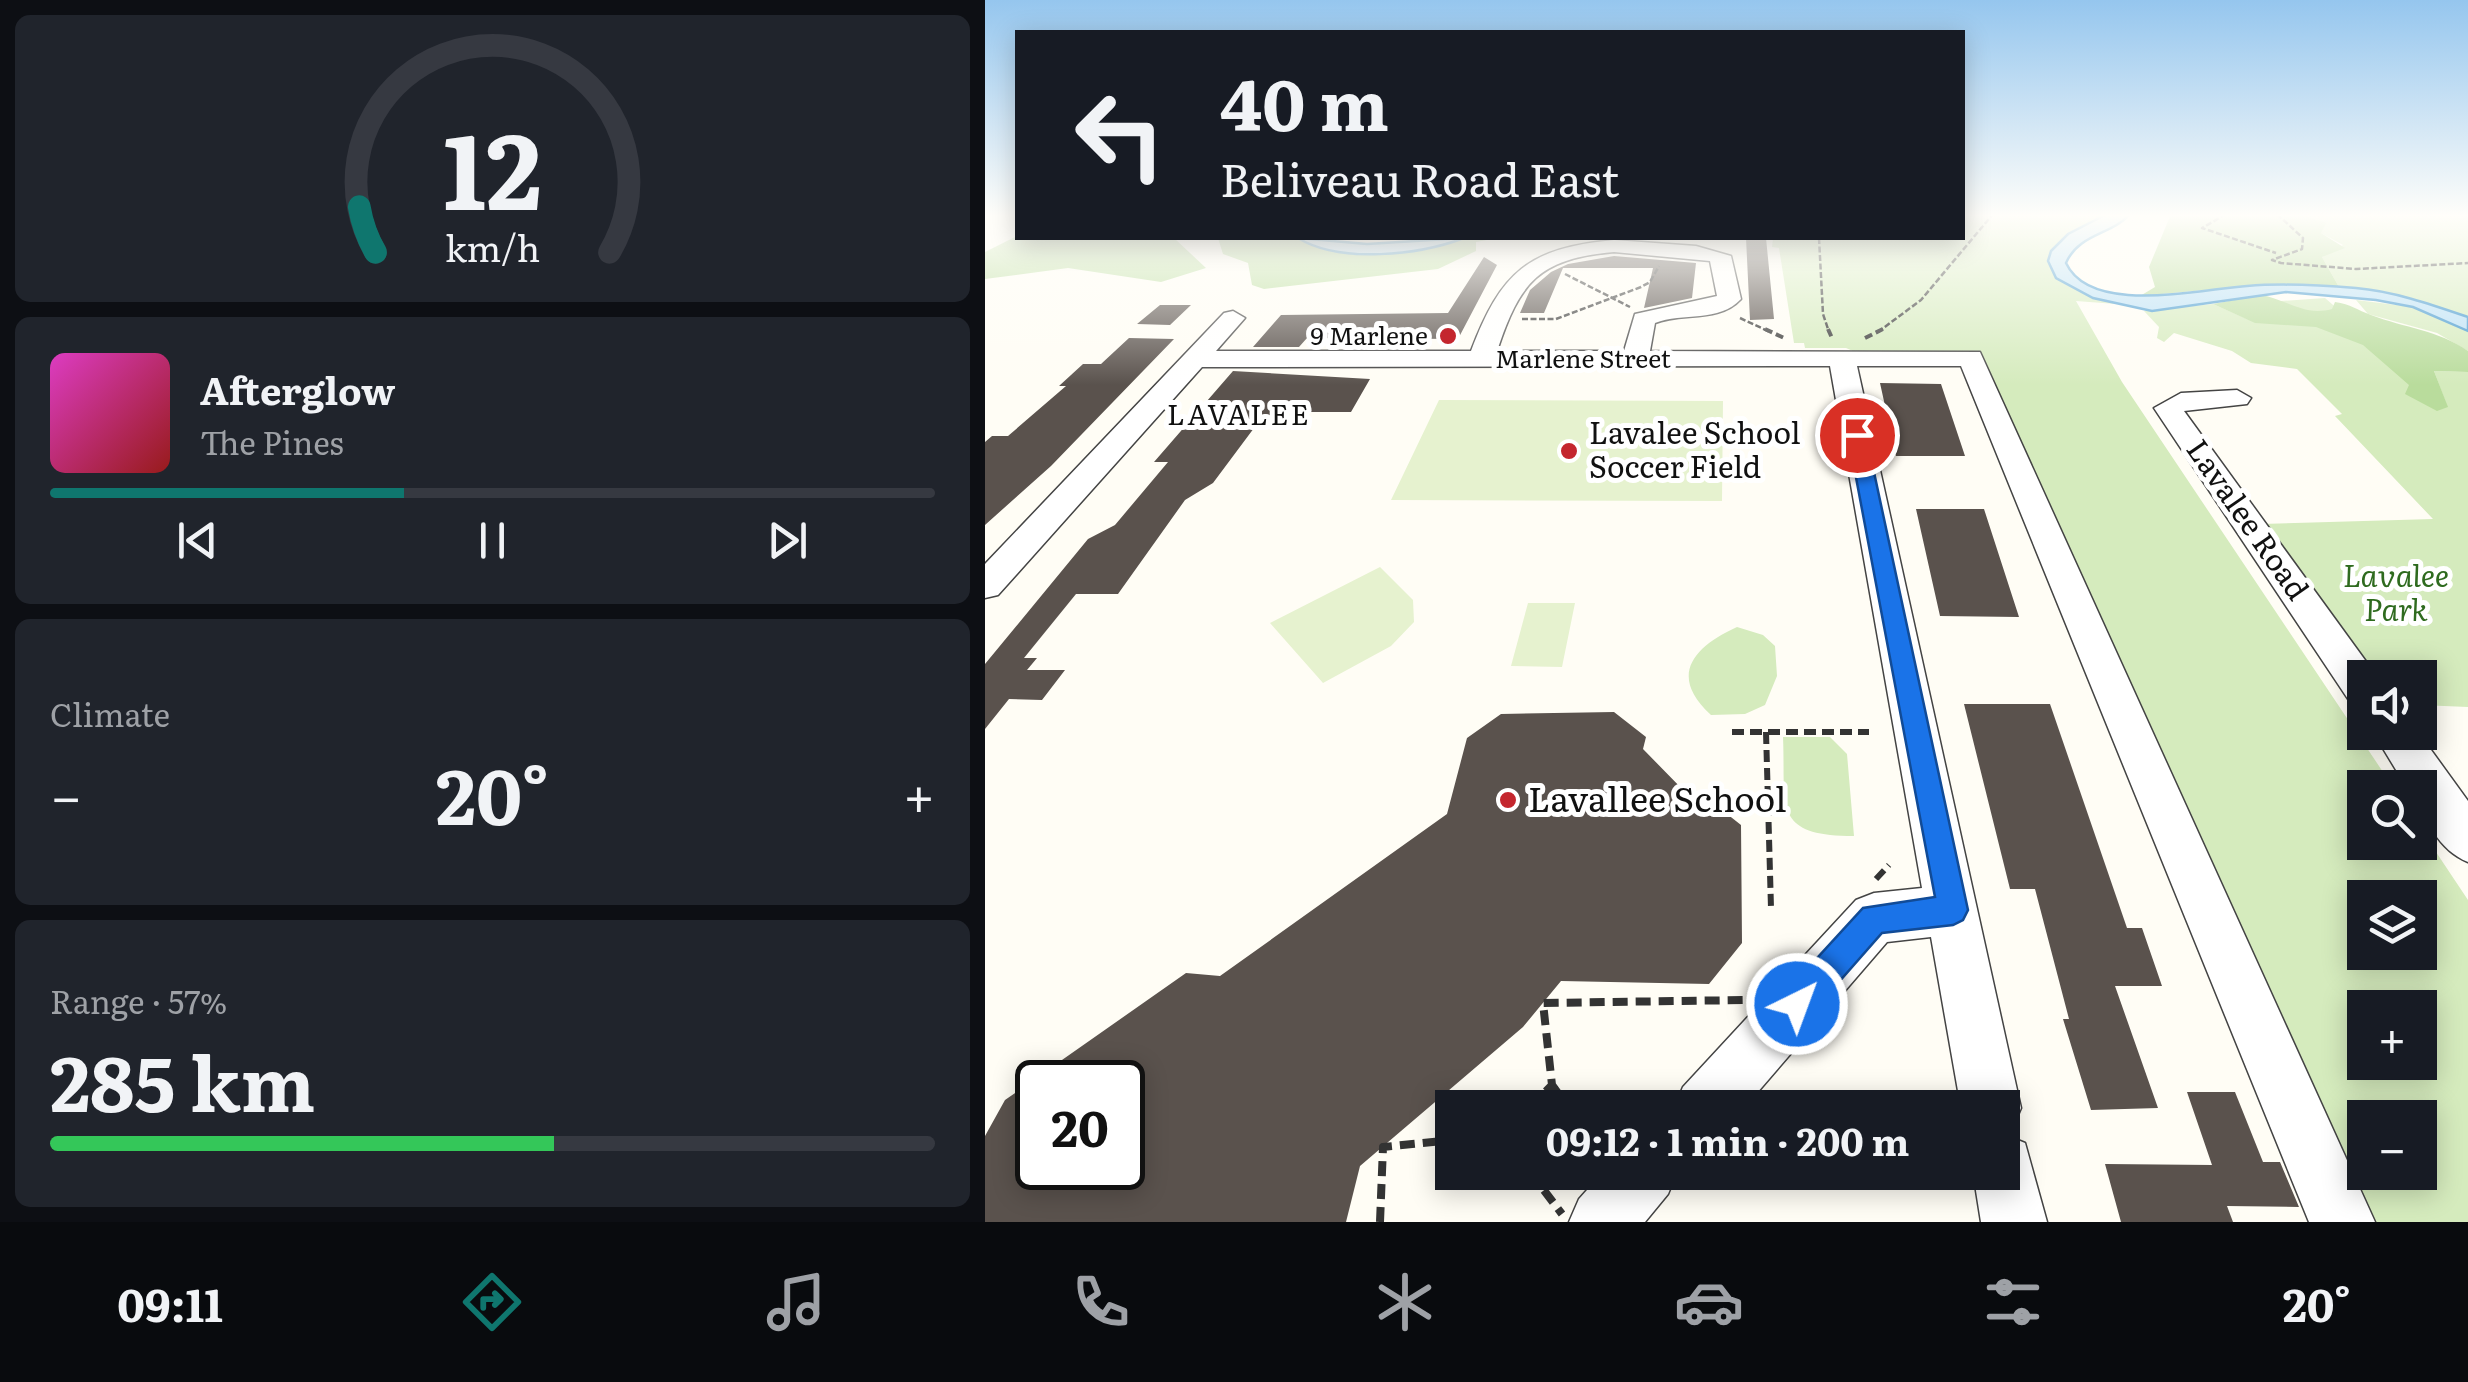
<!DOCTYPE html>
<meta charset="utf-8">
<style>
:root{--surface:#171b24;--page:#20242c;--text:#f1f3f6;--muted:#9ea1a6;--line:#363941;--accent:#0f766e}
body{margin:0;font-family:Literata,serif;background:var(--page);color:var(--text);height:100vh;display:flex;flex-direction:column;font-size:38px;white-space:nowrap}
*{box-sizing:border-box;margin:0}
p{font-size:32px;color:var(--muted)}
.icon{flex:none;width:55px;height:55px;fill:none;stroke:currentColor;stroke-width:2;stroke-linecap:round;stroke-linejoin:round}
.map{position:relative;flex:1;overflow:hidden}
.panel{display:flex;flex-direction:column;gap:15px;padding:15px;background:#0d0f14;width:985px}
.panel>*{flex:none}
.hud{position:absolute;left:30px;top:30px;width:950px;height:210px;border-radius:0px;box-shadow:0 5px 25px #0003;background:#171b24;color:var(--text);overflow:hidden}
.controls{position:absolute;left:1362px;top:660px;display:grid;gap:20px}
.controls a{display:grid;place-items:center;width:90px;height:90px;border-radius:0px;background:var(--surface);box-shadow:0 5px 25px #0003;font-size:50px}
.speed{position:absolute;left:30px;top:1060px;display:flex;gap:20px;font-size:50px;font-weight:700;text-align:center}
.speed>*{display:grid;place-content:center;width:130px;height:130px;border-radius:50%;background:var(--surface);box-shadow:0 5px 25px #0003;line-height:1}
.speed .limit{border:5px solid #111;border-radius:15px;background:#fff;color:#111}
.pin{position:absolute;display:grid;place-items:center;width:85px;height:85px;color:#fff;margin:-42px;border:5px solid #fff;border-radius:50%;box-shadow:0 2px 10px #0007}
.me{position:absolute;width:110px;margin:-55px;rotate:42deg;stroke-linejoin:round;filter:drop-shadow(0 0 8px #0008)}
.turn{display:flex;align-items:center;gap:35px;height:210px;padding:0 40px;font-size:45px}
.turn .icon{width:130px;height:130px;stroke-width:2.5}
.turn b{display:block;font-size:70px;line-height:85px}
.big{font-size:75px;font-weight:700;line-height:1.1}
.panel .card{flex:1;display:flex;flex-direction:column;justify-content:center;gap:15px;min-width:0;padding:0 35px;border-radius:15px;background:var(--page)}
.panel .dial{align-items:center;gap:0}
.dial svg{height:260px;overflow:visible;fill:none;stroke:var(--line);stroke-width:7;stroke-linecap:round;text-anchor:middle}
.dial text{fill:var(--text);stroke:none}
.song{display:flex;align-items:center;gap:30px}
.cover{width:120px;height:120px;border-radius:15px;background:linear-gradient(135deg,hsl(310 70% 55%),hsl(0 70% 35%))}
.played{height:10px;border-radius:5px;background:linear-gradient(90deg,var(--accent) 40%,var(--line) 40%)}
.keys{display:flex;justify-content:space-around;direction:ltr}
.heat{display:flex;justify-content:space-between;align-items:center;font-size:55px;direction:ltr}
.charge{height:15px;border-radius:8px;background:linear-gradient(90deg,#34c759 57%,var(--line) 0)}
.trip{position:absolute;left:450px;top:1090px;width:585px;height:100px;border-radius:0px;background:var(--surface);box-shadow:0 5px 25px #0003;font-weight:700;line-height:100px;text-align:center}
.tabs{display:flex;height:160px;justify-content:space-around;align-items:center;background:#090b0e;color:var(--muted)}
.tabs .icon{width:70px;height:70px}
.tabs .on{color:var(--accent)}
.tabs b{font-size:45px;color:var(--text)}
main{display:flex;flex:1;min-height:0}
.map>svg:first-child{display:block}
.green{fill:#d5ebbd;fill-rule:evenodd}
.forest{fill:#b9dc9c}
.pitch{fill:#e6f2cf}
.water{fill:#b9e0f7;stroke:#3f96cf;stroke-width:2.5}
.building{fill:#5a524d;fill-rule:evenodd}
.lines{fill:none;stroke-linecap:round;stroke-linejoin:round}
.minor-casing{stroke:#444;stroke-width:3}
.path-far3{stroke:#333;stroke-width:2.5;stroke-dasharray:6 2.5;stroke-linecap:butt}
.path-far2{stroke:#333;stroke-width:4;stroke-dasharray:8 4;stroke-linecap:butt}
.path-far1{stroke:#333;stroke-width:6;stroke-dasharray:12 6;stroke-linecap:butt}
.path{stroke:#333;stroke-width:8;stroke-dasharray:15 8;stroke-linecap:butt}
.minor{fill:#fff;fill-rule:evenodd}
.route{fill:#1a73e8;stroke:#114b97;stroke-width:2.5}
.poi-dot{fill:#c4262e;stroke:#fff;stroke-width:4}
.labels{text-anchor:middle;stroke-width:10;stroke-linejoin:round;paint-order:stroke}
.far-poi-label{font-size:25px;fill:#111;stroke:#fff;text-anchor:end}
.far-street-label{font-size:25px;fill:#111;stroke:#fff}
.far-neighbourhood-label{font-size:28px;letter-spacing:2.5px;fill:#111;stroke:#fff}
.poi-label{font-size:30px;fill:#111;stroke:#fff;text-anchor:start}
.street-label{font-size:30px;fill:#111;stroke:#fff}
.park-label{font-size:30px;font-style:italic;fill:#2f6b1f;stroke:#fff}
.near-poi-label{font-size:35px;fill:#111;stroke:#fff;text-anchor:start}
</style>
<main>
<section class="panel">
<div class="card dial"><svg viewBox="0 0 100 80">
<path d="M14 69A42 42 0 1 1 86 69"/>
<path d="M14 69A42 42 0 0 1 9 55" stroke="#0f766e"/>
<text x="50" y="56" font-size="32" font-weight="700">12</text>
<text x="50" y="72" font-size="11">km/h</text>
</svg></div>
<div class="card">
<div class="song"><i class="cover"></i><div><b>Afterglow</b><p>The Pines</p></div></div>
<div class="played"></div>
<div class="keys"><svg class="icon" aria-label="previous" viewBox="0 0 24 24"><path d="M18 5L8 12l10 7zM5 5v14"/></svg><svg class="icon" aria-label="pause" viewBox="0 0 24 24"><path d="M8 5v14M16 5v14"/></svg><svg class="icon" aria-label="next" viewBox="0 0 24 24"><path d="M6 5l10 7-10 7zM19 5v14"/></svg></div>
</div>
<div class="card"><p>Climate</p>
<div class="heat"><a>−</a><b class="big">20°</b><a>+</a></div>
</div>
<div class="card"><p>Range · 57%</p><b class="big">285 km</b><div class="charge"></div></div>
</section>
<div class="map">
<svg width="1483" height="1222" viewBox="0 0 1483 1222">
<rect width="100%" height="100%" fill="#fffdf5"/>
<path class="green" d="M978 214H1122C1033 255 1058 278 1131 304L1091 301 1137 382 1408 787 1380 788V842H1435V828L1483 900V1222H1375L995 352 875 354 861 348H820L819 343H809L794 248 787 247 788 238H978ZM1380 898H1435V952H1380ZM1380 1008H1435V1062H1380ZM1380 1118H1435V1172H1380Z
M1315 214H1483V317L1395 291 1354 287 1337 257 1358 245 1336 233Z
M1340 298 1461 403 1449 371 1483 372V707L1435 705V678L1383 677 1276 524 1448 519 1350 416 1357 414 1312 369 1266 363 1247 351 1189 333 1179 342 1172 338 1174 327 1159 311 1228 304 1262 319 1251 304Z
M1371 300 1428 307 1483 331V351L1452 333 1383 314Z
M752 627 778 635 790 646 792 676 780 705 760 714 726 715C683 676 708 647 752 627Z
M798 737H845L862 754 869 836C786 836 801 806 798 737Z"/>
<path class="forest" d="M1186 214H1315L1341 223 1336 233 1360 248 1337 257 1354 287 1263 286 1155 296 1170 287 1164 267Z
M32 236 189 238 221 268 176 282 83 268 0 279V252Z
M233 238H313L330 246 388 251 479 238H513L491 242V251L453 269 279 289 267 285 263 263 238 254Z
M1275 295C1300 298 1318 317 1347 309L1350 302C1366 304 1372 310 1386 315 1420 328 1453 330 1483 351V372L1449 371 1463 407 1452 411 1420 394 1424 385 1378 345 1331 327 1270 323 1228 304Z"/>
<path class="pitch" d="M454 400 738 401 737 501 406 500Z
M395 567 428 600 429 622 406 646 338 683 285 623Z
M543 603H590L577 667 526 666Z"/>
<path class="water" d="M1122 214H1145C1127 235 1094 233 1081 263 1106 316 1215 289 1262 286 1298 283 1335 285 1371 288 1408 291 1448 305 1483 317V331L1428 307 1391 300 1301 292 1167 311 1108 298 1071 278 1063 261 1066 251 1083 234Z
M313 238 382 244 479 238C434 255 355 264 313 238Z"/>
<path class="building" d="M761 238H781L789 319 765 320Z
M629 256 711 263 707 298 659 308 668 268H578L559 313H535L545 290 566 272 583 264Z
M499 257 512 265 473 339 322 338 314 347H268L296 315 463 313Z
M175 305H206L185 325 152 324Z
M144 338 189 339 66 466 0 525V442L7 436H23L81 386H74L98 364H116Z
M248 371 385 379 366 412H287L281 420H275L228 483 200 500 133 594H91L39 658H52L42 670H80L57 700 24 699 0 729V664L103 539 130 525 183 462H169Z
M895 383 956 384 980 456H911Z
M931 509H999L1034 617 955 616Z
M979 704H1065L1142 928H1157L1177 986H1130L1173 1108 1106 1110 1078 1019H1084L1050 889H1025Z
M629 712 661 737 658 749 703 795H718L756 825 757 943 724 984 576 981 538 1027 375 1166 361 1222H0V1136L20 1100 201 973 235 976 462 814 482 738 516 714ZM52 1082H138V1168H52Z
M1202 1092H1250L1278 1162H1295L1314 1207 1242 1206 1248 1222H1136L1120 1164 1227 1165Z"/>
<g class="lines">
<defs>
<path id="minor" d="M629 240 711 246 746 256 756 299C734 323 698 312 670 323L665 351 995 352 1390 1222H1324L976 366H872L1036 1108 1027 1129 1018 1133V1108H976L946 937 902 942 759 1108H689L698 1087 871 900 889 893 937 888 845 366 217 367 13 595 0 598V564L239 313 248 311 260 318 231 351H486C516 272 543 248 629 240ZM629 252 725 261 732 296 650 314 639 351H512C535 282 553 259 629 252Z
M1252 390 1266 398 1262 404 1199 411 1393 678H1380V707L1365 702 1169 408 1196 393Z
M1388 732H1433L1483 801V862C1455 851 1435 817 1435 788H1422Z
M1018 1134 1040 1143 1062 1222H996L988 1172H1018Z
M618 1172H692L683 1194 660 1222H584L594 1199Z"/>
</defs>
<use href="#minor" class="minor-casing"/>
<path class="path-far3" d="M1241 214 1217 228 1291 253
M1292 214 1318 238 1317 249 1287 260 1296 263 1371 269 1483 263
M834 238 838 314 844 332
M580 274 645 307
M755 318 785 332
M537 319H571L656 287 665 282 674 266
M893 332 936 300 1008 214"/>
<path class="path-far2" d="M780 329 799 338
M843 329 847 338
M880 338 898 329"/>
<path class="path-far1" d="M747 732H884
M781 732 786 908
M891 879 904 865"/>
<path class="path" d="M567 1085 584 1108
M545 1108 567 1085 558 1003 760 1000
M545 1172 577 1214
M395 1222 398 1147 468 1140"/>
<use href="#minor" class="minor"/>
</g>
<linearGradient id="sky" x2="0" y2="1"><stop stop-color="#95c6ee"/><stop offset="0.56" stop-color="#fffefa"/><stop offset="1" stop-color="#fffefa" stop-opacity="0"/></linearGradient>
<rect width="1483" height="385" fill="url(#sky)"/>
<path class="route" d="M872 430 881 435 983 910 978 920 968 925 897 933 824 1016 812 1021 801 1016 796 1004 801 992 878 908 950 897 863 435Z"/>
<g class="poi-dot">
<circle cx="463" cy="336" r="10"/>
<circle cx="584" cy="451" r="10"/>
<circle cx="523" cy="800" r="10"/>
</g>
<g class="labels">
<g class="far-poi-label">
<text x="443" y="345">9 Marlene</text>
</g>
<g class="far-street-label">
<text x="598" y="368">Marlene Street</text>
</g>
<g class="far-neighbourhood-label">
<text x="254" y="425">LAVALEE</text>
</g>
<g class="poi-label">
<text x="604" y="444">Lavalee School<tspan x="604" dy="34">Soccer Field</tspan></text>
</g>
<g class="street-label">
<text transform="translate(1262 520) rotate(55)" y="10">Lavalee Road</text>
</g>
<g class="park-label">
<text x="1411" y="587">Lavalee<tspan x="1411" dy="34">Park</tspan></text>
</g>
<g class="near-poi-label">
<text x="543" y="812">Lavallee School</text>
</g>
</g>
</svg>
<div class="controls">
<a><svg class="icon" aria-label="sound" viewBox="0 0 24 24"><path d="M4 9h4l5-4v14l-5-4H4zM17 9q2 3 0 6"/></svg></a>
<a><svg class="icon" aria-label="search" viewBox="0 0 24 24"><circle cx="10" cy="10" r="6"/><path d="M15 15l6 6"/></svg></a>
<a><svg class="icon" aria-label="layers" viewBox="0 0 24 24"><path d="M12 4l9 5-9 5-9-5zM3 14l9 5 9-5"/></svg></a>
<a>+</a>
<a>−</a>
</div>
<div class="speed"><div class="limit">20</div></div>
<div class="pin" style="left:872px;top:435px;background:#d93025"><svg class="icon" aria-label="arrive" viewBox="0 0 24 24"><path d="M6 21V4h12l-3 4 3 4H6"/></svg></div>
<svg class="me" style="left:812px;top:1004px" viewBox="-20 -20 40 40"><circle r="17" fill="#1a73e8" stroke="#fff" stroke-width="3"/><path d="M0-11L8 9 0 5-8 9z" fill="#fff"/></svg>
<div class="trip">09:12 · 1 min · 200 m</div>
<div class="hud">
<div class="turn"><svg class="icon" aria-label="left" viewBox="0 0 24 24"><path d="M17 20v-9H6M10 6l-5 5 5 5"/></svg><div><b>40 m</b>Beliveau Road East</div></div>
</div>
</div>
</main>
<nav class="tabs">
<b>09:11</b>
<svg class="icon on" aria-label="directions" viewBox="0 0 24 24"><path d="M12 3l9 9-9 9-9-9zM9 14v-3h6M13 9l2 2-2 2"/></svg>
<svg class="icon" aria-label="music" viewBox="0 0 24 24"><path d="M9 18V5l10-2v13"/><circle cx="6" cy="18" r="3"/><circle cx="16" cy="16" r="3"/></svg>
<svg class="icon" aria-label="phone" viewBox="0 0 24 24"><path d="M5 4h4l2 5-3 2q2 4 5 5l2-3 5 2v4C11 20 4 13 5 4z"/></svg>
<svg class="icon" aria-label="climate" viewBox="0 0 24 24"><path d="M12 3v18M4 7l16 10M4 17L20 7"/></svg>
<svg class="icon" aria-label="car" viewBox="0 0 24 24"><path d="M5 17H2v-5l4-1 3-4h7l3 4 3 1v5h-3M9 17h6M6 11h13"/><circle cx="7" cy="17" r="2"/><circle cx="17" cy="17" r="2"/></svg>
<svg class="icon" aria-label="filters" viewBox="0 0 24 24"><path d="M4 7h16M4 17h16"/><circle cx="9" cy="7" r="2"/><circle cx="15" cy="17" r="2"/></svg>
<b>20°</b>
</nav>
